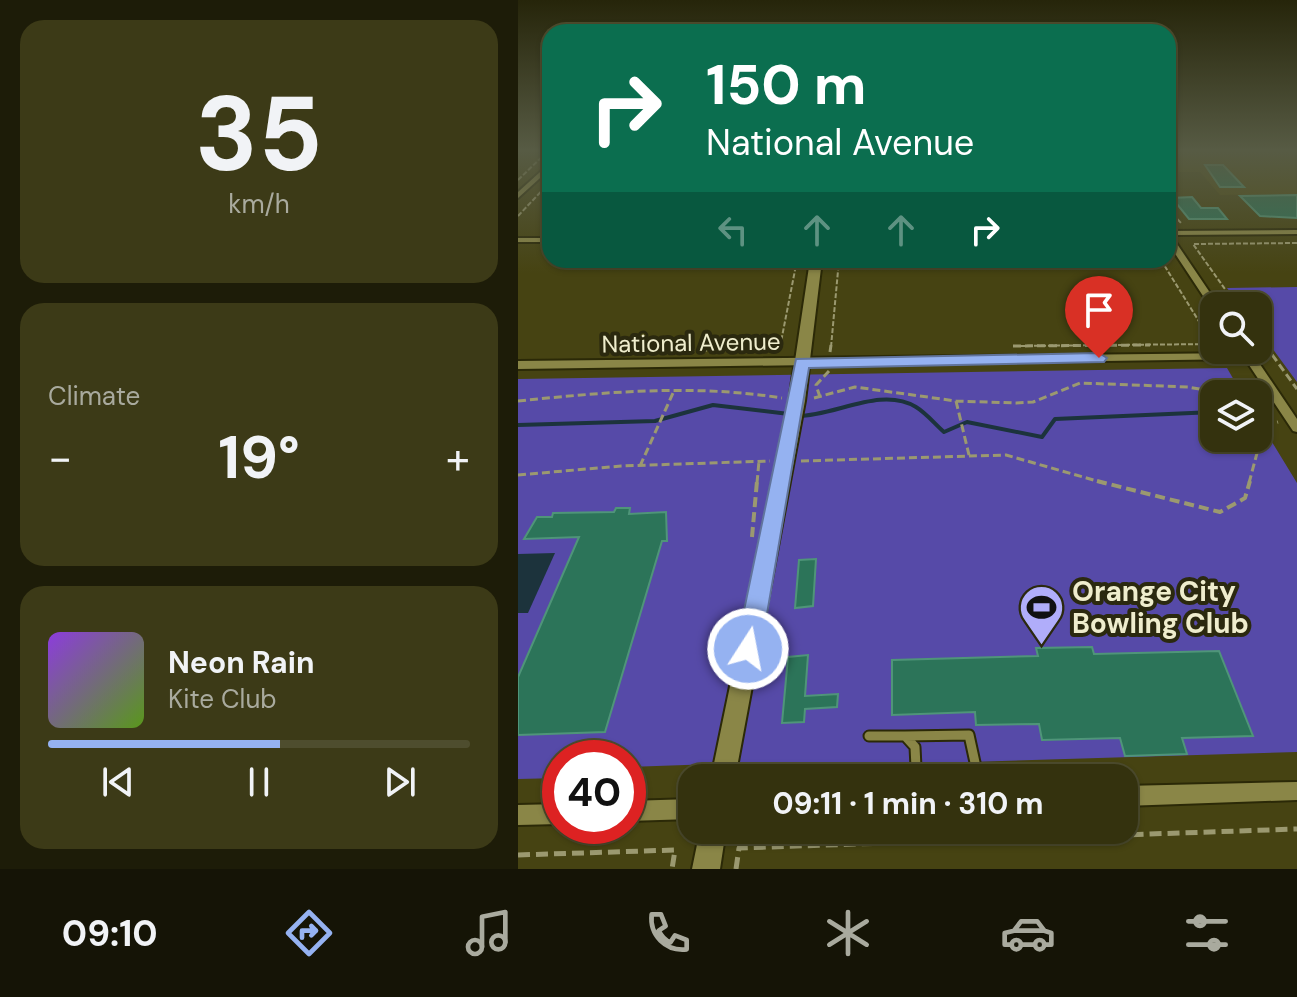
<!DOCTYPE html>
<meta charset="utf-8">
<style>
:root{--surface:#34320e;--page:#3c3a17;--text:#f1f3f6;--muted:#a9aa9e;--line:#4e4d2e;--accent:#95b2f1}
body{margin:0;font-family:"DM Sans",sans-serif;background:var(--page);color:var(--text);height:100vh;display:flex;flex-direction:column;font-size:30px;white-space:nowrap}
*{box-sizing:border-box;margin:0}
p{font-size:26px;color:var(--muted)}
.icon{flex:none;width:44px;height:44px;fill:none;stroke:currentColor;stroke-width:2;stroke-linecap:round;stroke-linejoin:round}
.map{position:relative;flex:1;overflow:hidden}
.details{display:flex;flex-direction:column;gap:20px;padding:20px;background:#1d1c08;width:518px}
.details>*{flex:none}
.banner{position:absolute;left:24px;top:24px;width:634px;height:244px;border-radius:24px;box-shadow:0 2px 6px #0004,0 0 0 2px var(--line);background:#0b6e4f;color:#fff;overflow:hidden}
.tools{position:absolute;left:682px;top:292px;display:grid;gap:16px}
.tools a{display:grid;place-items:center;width:72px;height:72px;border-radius:16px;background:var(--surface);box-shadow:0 2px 6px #0004,0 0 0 2px var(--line);font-size:40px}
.speed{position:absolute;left:24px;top:740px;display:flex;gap:16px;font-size:40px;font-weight:700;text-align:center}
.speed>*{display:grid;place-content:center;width:104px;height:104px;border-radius:50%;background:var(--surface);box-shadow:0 2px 6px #0004,0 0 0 2px var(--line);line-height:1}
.speed .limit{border:12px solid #d22;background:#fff;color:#111}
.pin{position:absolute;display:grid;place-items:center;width:68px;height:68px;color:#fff;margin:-82px -34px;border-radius:50% 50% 50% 0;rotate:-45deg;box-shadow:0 0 8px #0007}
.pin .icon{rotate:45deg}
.me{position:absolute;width:88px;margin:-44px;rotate:11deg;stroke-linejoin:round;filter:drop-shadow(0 0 6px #0008)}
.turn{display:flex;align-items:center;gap:28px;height:168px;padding:0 32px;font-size:36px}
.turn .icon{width:104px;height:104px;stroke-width:2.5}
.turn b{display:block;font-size:56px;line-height:68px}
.lanes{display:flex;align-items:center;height:76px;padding:0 32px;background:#0003;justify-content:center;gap:40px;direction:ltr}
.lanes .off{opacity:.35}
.big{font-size:60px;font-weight:700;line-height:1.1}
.details .card{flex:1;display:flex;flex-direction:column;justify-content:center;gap:12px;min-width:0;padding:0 28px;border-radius:24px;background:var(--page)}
.details .dial{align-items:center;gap:0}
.dial b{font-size:104px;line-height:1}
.song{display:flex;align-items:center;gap:24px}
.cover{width:96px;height:96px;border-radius:12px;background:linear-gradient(135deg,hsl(270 70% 55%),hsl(90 70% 35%))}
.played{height:8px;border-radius:4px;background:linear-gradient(90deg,var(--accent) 55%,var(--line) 55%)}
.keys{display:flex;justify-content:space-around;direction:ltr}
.heat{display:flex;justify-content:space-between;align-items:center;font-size:44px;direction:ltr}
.trip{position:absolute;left:160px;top:764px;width:460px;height:80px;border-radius:24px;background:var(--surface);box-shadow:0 2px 6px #0004,0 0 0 2px var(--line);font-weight:700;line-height:80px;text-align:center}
.dock{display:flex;height:128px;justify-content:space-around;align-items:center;background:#151406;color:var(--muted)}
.dock .icon{width:56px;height:56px}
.dock .selected{color:var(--accent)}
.dock b{font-size:36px;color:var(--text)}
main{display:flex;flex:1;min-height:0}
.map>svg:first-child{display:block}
.built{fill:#504c13}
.green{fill:#564aa8}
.water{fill:#1c333c}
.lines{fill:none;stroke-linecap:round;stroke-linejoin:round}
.stream{stroke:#1c333c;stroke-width:4}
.building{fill:#2c7459;stroke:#4f9579;stroke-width:2}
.lane-casing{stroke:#2b2907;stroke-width:13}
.street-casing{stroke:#2b2907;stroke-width:4}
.secondary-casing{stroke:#2b2907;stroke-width:4}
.path-far3{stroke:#9b9970;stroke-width:2;stroke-dasharray:5 2;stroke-linecap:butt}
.path-far2{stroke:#9b9970;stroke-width:3;stroke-dasharray:8 4;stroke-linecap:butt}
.path-far1{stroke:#9b9970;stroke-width:4;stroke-dasharray:10 5;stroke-linecap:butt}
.path{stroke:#9b9970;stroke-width:5;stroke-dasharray:12 6;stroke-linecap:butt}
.lane{stroke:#8a8647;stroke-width:9}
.street{fill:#8a8647;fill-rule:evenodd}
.secondary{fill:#8a8647;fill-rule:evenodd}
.route{fill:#95b2f1;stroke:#61749d;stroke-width:2}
.labels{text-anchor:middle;stroke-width:8;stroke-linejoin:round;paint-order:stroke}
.street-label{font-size:24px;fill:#efedcd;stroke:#2b290f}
.near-poi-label{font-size:28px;font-weight:bold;fill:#efedcd;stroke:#2b290f;text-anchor:start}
</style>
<main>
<section class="details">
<div class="card dial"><b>35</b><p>km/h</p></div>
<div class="card"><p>Climate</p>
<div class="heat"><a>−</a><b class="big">19°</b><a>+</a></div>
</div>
<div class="card">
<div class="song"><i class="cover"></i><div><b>Neon Rain</b><p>Kite Club</p></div></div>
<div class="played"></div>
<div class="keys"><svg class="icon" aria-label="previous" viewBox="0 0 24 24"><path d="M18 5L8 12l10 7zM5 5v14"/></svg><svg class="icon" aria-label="pause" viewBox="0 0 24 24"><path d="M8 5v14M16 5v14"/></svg><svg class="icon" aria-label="next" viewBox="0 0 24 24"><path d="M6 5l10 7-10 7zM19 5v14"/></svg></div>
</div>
</section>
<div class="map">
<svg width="779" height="869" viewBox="0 0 779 869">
<rect width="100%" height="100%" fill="#464312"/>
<path class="built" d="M650 151H777L779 194 702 195 682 172H650Z"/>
<path class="green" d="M779 287V382L740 329V306H723L709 288Z
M709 368 724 394H696V438H740V419L779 483V752L252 768V762L110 767V758H42V778L0 779V379Z"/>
<path class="water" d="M37 553 10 613H0V554Z"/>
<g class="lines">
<path class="stream" d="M280 416C317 416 363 386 398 407 408 413 417 424 426 432L449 422 524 437 537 419 696 412
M0 425 137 421 195 405 271 414"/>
</g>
<path class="building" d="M687 165H705L726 187H702Z
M779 195V218L742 216 722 196Z
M674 197 683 208H700L709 219H671L654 198Z
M98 508H112L111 514 148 512 149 541H144L87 732 0 735V677L61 537 6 539 19 517H34L35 513 96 512Z
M298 559 295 606 277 608 281 560Z
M574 647 576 654 701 651 735 736 664 738 669 754 607 756 602 738 524 740 521 724 458 725 457 712 374 715V660L520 656 518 648Z
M290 655 287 696 320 694 319 707 287 709 286 722 264 723 270 657Z"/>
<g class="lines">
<defs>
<path id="lane" d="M351 736H387L397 747 398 767
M387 736 451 735 458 767"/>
<path id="street" d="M32 163V169L0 198V192Z
M779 230V234L653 235 701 306H696V309L693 308 650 243V231Z
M0 238H32V242H0Z
M722 350H732L735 354 779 419V432L775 431 727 359 0 369V361L723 353Z
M779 782V800L606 806V786Z
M174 799V819L110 821V801Z
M42 804V824L0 825V805Z"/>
<path id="secondary" d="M292 260H304L287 401 217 778H193L271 401Z
M182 830H208L202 869H174Z"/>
</defs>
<use href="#lane" class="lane-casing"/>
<use href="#street" class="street-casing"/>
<use href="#secondary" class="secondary-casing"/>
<path class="path-far3" d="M0 180 30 151
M650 209 663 223
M0 216 32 182
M719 306 675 244 779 243
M740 335 748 347
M495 346 695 344 643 260
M262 347 279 260
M313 347 321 260"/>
<path class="path-far2" d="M747 345 779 389
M495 346 632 345
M121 351 262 349 263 345
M312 352 313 345
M302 397 298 385 311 371
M296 398 337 387 438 401 498 403 515 402 562 383 670 387 709 394
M0 401C88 392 176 384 264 398
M438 401 451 455
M283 461 488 455 586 483
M122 466 155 393
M0 475 103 466 252 461
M239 483 241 461
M731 483 746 427 760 422"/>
<path class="path-far1" d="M579 481 702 512 727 498 732 481
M234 537 239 481"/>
<path class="path" d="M0 855 157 850 154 869
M218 869 221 848 779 829"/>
<use href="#lane" class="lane"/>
<use href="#street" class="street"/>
<use href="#secondary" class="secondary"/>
</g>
<linearGradient id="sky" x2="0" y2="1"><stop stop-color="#26250a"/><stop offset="0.55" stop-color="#575b44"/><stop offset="1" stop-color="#575b44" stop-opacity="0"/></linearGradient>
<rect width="779" height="273" fill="url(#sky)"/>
<path class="route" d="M581 353 589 358 586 362 291 368 243 649 239 657 230 661 222 657 218 649 278 359Z"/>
<defs>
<symbol id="stadium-pin" viewBox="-11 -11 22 30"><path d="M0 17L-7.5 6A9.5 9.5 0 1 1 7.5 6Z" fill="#b0adfa" stroke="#2b290f"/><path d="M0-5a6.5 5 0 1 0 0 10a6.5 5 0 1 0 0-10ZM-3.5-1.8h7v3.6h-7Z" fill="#111"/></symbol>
</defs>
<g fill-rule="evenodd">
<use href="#stadium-pin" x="498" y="582" width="51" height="69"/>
</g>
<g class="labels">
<g class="street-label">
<text transform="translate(173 343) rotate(-1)" y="8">National Avenue</text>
</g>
<g class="near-poi-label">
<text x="554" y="601">Orange City<tspan x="554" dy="32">Bowling Club</tspan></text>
</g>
</g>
</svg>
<div class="tools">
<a><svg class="icon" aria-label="search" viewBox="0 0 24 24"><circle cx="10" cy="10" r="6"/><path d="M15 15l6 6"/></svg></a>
<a><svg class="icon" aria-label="layers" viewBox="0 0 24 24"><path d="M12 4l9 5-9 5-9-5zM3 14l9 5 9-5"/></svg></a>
</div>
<div class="speed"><div class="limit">40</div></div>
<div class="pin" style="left:581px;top:358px;background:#d93025"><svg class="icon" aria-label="arrive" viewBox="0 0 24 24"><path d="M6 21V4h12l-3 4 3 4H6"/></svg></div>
<svg class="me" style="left:230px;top:649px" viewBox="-20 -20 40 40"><circle r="17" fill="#95b2f1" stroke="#fff" stroke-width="3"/><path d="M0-11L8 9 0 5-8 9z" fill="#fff"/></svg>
<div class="trip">09:11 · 1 min · 310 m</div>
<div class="banner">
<div class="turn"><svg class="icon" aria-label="right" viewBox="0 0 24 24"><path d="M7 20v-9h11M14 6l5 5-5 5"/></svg><div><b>150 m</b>National Avenue</div></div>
<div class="lanes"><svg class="icon off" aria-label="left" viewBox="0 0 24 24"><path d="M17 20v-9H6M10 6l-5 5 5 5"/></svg><svg class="icon off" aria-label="ahead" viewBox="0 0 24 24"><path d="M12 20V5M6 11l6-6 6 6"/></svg><svg class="icon off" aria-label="ahead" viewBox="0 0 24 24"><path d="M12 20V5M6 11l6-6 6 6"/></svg><svg class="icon" aria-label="right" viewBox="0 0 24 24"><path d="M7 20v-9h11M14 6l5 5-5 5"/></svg></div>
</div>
</div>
</main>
<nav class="dock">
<b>09:10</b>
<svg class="icon selected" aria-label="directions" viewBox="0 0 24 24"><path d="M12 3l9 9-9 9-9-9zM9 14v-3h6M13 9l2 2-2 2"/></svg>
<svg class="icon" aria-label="music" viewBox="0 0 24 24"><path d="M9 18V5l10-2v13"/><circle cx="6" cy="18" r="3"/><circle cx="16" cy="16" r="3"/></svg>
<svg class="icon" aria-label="phone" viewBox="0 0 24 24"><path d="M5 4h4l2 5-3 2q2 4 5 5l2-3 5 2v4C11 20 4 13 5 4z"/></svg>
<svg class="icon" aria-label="climate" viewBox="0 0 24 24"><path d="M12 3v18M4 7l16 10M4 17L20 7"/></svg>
<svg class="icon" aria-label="car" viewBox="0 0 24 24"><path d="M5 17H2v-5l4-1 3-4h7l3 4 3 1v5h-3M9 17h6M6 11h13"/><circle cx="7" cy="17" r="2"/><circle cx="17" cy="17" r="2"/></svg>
<svg class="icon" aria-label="filters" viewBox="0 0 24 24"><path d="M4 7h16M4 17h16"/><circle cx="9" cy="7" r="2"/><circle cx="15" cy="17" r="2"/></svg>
</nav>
